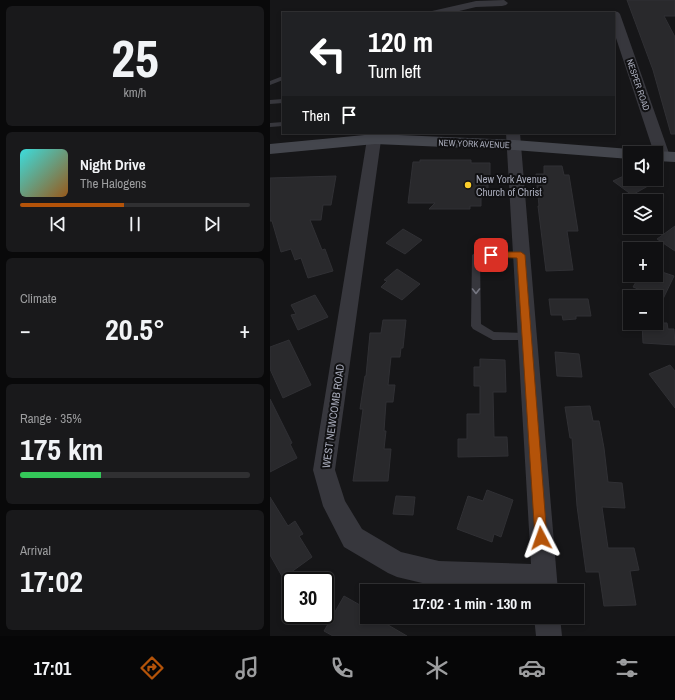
<!DOCTYPE html>
<meta charset="utf-8">
<style>
:root{--surface:#101012;--page:#19191b;--text:#f1f3f6;--muted:#9c9d9f;--line:#303032;--accent:#b45309}
body{margin:0;font-family:"Archivo Narrow",sans-serif;background:var(--page);color:var(--text);height:100vh;display:flex;flex-direction:column;font-size:15px;white-space:nowrap}
*{box-sizing:border-box;margin:0}
p{font-size:13px;color:var(--muted)}
.icon{flex:none;width:22px;height:22px;fill:none;stroke:currentColor;stroke-width:2;stroke-linecap:round;stroke-linejoin:round}
.map{position:relative;flex:1;overflow:hidden}
.drawer{display:flex;flex-direction:column;gap:6px;padding:6px;background:#09090a;width:270px}
.drawer>*{flex:none}
.guide{position:absolute;left:12px;top:12px;width:333px;height:122px;border-radius:0px;box-shadow:0 2px 6px #0003,0 0 0 1px var(--line);background:#202124;color:#fff;overflow:hidden}
.controls{position:absolute;left:353px;top:146px;display:grid;gap:8px}
.controls a{display:grid;place-items:center;width:40px;height:40px;border-radius:0px;background:var(--surface);box-shadow:0 2px 6px #0003,0 0 0 1px var(--line);font-size:20px}
.speed{position:absolute;left:12px;top:572px;display:flex;gap:8px;font-size:20px;font-weight:700;text-align:center}
.speed>*{display:grid;place-content:center;width:52px;height:52px;border-radius:50%;background:var(--surface);box-shadow:0 2px 6px #0003,0 0 0 1px var(--line);line-height:1}
.speed .limit{border:2px solid #111;border-radius:6px;background:#fff;color:#111}
.pin{position:absolute;display:grid;place-items:center;width:34px;height:34px;color:#fff;margin:-17px;border-radius:8px;box-shadow:0 2px 6px #0006}
.me{position:absolute;width:44px;margin:-22px;rotate:356deg;stroke-linejoin:round;filter:drop-shadow(0 0 3px #0008)}
.turn{display:flex;align-items:center;gap:14px;height:84px;padding:0 20px;font-size:18px}
.turn .icon{width:52px;height:52px;stroke-width:2.5}
.turn b{display:block;font-size:28px;line-height:34px}
.then{display:flex;align-items:center;height:38px;padding:0 20px;background:#0003;gap:8px;font-size:15px}
.big{font-size:30px;font-weight:700;line-height:1.1}
.drawer .widget{flex:1;display:flex;flex-direction:column;justify-content:center;gap:6px;min-width:0;padding:0 14px;border-radius:6px;background:var(--page)}
.drawer .dial{align-items:center;gap:0}
.dial b{font-size:52px;line-height:1}
.song{display:flex;align-items:center;gap:12px}
.cover{width:48px;height:48px;border-radius:6px;background:linear-gradient(135deg,hsl(180 70% 55%),hsl(30 70% 35%))}
.played{height:4px;border-radius:2px;background:linear-gradient(90deg,var(--accent) 45%,var(--line) 45%)}
.keys{display:flex;justify-content:space-around;direction:ltr}
.heat{display:flex;justify-content:space-between;align-items:center;font-size:22px;direction:ltr}
.charge{height:6px;border-radius:3px;background:linear-gradient(90deg,#34c759 35%,var(--line) 0)}
.trip{position:absolute;left:90px;top:584px;width:224px;height:40px;border-radius:0px;background:var(--surface);box-shadow:0 2px 6px #0003,0 0 0 1px var(--line);font-weight:700;line-height:40px;text-align:center}
.dock{display:flex;height:64px;justify-content:space-around;align-items:center;background:#060607;color:var(--muted)}
.dock .icon{width:28px;height:28px}
.dock .selected{color:var(--accent)}
.dock b{font-size:18px;color:var(--text)}
main{display:flex;flex:1;min-height:0}
.map>svg:first-child{display:block}
.building{fill:#29292c;stroke:#303034}
.lines{fill:none;stroke-linecap:round;stroke-linejoin:round}
.lane{fill:#37373d;fill-rule:evenodd}
.street{fill:#37373d;fill-rule:evenodd}
.secondary{fill:#44464d;fill-rule:evenodd}
.oneway{stroke:#757681}
.route{fill:#b45309;stroke:#753606}
.poi-dot{fill:#fbcd2b;stroke:#111113;stroke-width:1.5}
.labels{text-anchor:middle;stroke-width:4;stroke-linejoin:round;paint-order:stroke}
.far-street-label{font-size:9px;fill:#a7aab9;stroke:#111113}
.poi-label{font-size:11px;fill:#a7aab9;stroke:#111113;text-anchor:start}
.street-label{font-size:11px;fill:#a7aab9;stroke:#111113}
</style>
<main>
<section class="drawer">
<div class="widget dial"><b>25</b><p>km/h</p></div>
<div class="widget">
<div class="song"><i class="cover"></i><div><b>Night Drive</b><p>The Halogens</p></div></div>
<div class="played"></div>
<div class="keys"><svg class="icon" aria-label="previous" viewBox="0 0 24 24"><path d="M18 5L8 12l10 7zM5 5v14"/></svg><svg class="icon" aria-label="pause" viewBox="0 0 24 24"><path d="M8 5v14M16 5v14"/></svg><svg class="icon" aria-label="next" viewBox="0 0 24 24"><path d="M6 5l10 7-10 7zM19 5v14"/></svg></div>
</div>
<div class="widget"><p>Climate</p>
<div class="heat"><a>−</a><b class="big">20.5°</b><a>+</a></div>
</div>
<div class="widget"><p>Range · 35%</p><b class="big">175 km</b><div class="charge"></div></div>
<div class="widget"><p>Arrival</p><b class="big">17:02</b></div>
</section>
<div class="map">
<svg width="405" height="636" viewBox="0 0 405 636">
<rect width="100%" height="100%" fill="#161618"/>
<path class="building" d="M357 0H405V16H394L405 37V134H401L383 70Z
M150 160H201V163H220V184H218V197H211V206H200V209H159L165 203H138L143 162H150Z
M274 166H292L294 175H299L308 231H297L303 270 276 271 268 206H269L266 174H274Z
M360 173V179H369L378 186 362 195 343 181Z
M66 176 61 205H53L51 220H40L52 250 55 249 63 271 38 278 31 258 25 260 21 249 11 252 2 221H0V178Z
M405 226V251L387 239Z
M133 229 152 240 135 254 116 243Z
M127 269 150 284 132 300 111 287 117 281 114 280Z
M386 270 404 276 393 299 363 287 367 280 357 276 360 271V275H386Z
M45 295 58 317 28 330 21 315 26 314 21 305Z
M279 299H318L321 316H306V319L293 320 292 315H281Z
M113 320H136L133 348H131L130 357H121L118 385H125L123 402H116L114 431H116L114 449H121L118 481H83L93 409H90L95 376H96L100 333H111Z
M372 323H397L398 329H404L405 345 373 343Z
M19 340 41 385 13 398 0 369V347Z
M285 352 309 354 312 377 287 376Z
M210 359 235 360 236 392H223L224 437H237L238 456 188 457V439H197V414H210V386H204V367H210Z
M400 365 405 371V408L379 374Z
M0 399 22 443 20 444 27 458 0 472Z
M320 406 323 421H329L334 448 338 482 352 483 355 508 332 507 338 548H364L369 570 360 571 366 605 334 606 329 572H316L307 506 302 438H300L295 407Z
M217 490 243 500 231 537 224 534 222 542 187 529 198 496 213 501Z
M126 496 145 497 143 515 123 514Z
M0 497 18 526 25 521 33 534 29 536 42 557 13 578 0 555Z
M74 596 97 609V617H116L113 622 137 636H63L54 631Z"/>
<g class="lines">
<path class="lane" d="M13 76V80L0 85V81Z
M13 99V103L0 104V100Z
M13 122V126L0 127V123Z
M206 252 254 253 255 255 254 257 251 258H210L211 324 224 332 257 333 260 334 262 337 260 340H223L203 329 201 326 202 255Z"/>
<path class="street" d="M234 0 238 3 236 5 232 6 206 7 181 13H160L162 11 206 1Z
M344 11 348 12 350 14 400 156 397 159 392 161 387 159 386 153H384L344 32V13H339Z
M98 133H112L65 470 75 501 92 529 131 552 169 561 261 564 236 133H250L288 591 169 587 127 577 118 573 74 547 53 506 43 470Z
M264 617H290L292 636H266Z"/>
<path class="secondary" d="M105 134 244 140 360 149 366 150 368 153H360V159L244 150 105 144 0 154V144Z
M386 151 405 152V162L386 161V153H379Z"/>
</g>
<defs><path id="oneway-chevron" d="M-2-3.5L2.5 0L-2 3.5" fill="none" stroke-width="1.6" stroke-linecap="round" stroke-linejoin="round"/></defs>
<use class="oneway" href="#oneway-chevron" transform="translate(206 291) rotate(90)"/>
<path class="route" d="M221 252H251L255 255 277 538 275 542 271 544 267 542 265 538 247 258 218 257 217 255Z"/>
<circle class="poi-dot" cx="198" cy="185" r="4"/>
<g class="labels">
<g class="far-street-label">
<text transform="translate(368 85) rotate(71)" y="3">NESPER ROAD</text>
<text transform="translate(204 144) rotate(2)" y="3">NEW YORK AVENUE</text>
</g>
<g class="poi-label">
<text x="206" y="183">New York Avenue<tspan x="206" dy="13">Church of Christ</tspan></text>
</g>
<g class="street-label">
<text transform="translate(63 416) rotate(-82)" y="4">WEST NEWCOMB ROAD</text>
</g>
</g>
</svg>
<div class="controls">
<a><svg class="icon" aria-label="sound" viewBox="0 0 24 24"><path d="M4 9h4l5-4v14l-5-4H4zM17 9q2 3 0 6"/></svg></a>
<a><svg class="icon" aria-label="layers" viewBox="0 0 24 24"><path d="M12 4l9 5-9 5-9-5zM3 14l9 5 9-5"/></svg></a>
<a>+</a>
<a>−</a>
</div>
<div class="speed"><div class="limit">30</div></div>
<div class="pin" style="left:221px;top:255px;background:#d93025"><svg class="icon" aria-label="arrive" viewBox="0 0 24 24"><path d="M6 21V4h12l-3 4 3 4H6"/></svg></div>
<svg class="me" style="left:271px;top:538px" viewBox="-20 -20 40 40"><path d="M0-17L14 15 0 8-14 15z" fill="#b45309" stroke="#fff" stroke-width="4"/></svg>
<div class="trip">17:02 · 1 min · 130 m</div>
<div class="guide">
<div class="turn"><svg class="icon" aria-label="left" viewBox="0 0 24 24"><path d="M17 20v-9H6M10 6l-5 5 5 5"/></svg><div><b>120 m</b>Turn left</div></div>
<div class="then">Then<svg class="icon" aria-label="arrive" viewBox="0 0 24 24"><path d="M6 21V4h12l-3 4 3 4H6"/></svg></div>
</div>
</div>
</main>
<nav class="dock">
<b>17:01</b>
<svg class="icon selected" aria-label="directions" viewBox="0 0 24 24"><path d="M12 3l9 9-9 9-9-9zM9 14v-3h6M13 9l2 2-2 2"/></svg>
<svg class="icon" aria-label="music" viewBox="0 0 24 24"><path d="M9 18V5l10-2v13"/><circle cx="6" cy="18" r="3"/><circle cx="16" cy="16" r="3"/></svg>
<svg class="icon" aria-label="phone" viewBox="0 0 24 24"><path d="M5 4h4l2 5-3 2q2 4 5 5l2-3 5 2v4C11 20 4 13 5 4z"/></svg>
<svg class="icon" aria-label="climate" viewBox="0 0 24 24"><path d="M12 3v18M4 7l16 10M4 17L20 7"/></svg>
<svg class="icon" aria-label="car" viewBox="0 0 24 24"><path d="M5 17H2v-5l4-1 3-4h7l3 4 3 1v5h-3M9 17h6M6 11h13"/><circle cx="7" cy="17" r="2"/><circle cx="17" cy="17" r="2"/></svg>
<svg class="icon" aria-label="filters" viewBox="0 0 24 24"><path d="M4 7h16M4 17h16"/><circle cx="9" cy="7" r="2"/><circle cx="15" cy="17" r="2"/></svg>
</nav>
